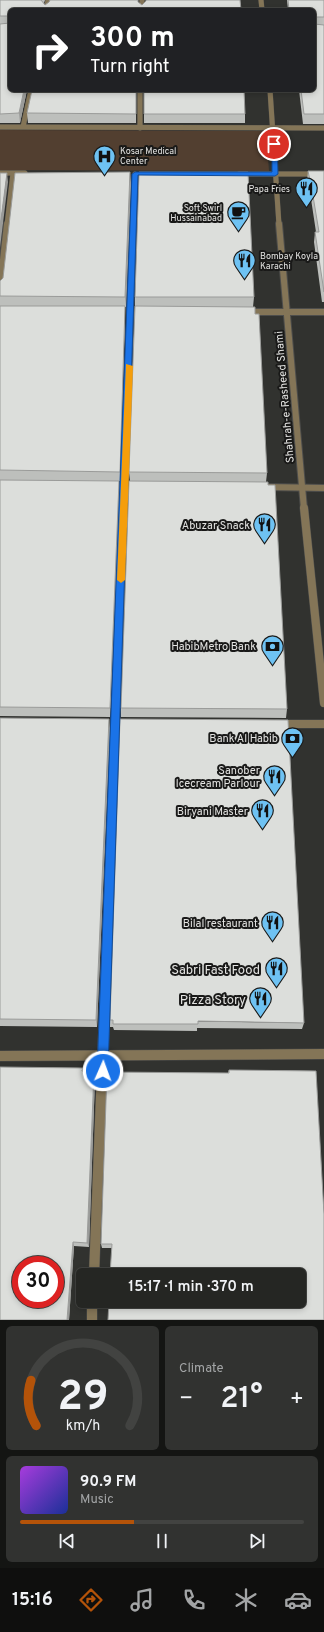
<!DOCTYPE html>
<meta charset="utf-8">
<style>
:root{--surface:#252623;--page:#313230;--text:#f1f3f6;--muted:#a3a5a6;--line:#424341;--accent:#b45309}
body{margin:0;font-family:Overpass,sans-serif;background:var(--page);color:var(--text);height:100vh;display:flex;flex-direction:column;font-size:15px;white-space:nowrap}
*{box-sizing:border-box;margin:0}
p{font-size:13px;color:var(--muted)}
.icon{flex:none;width:22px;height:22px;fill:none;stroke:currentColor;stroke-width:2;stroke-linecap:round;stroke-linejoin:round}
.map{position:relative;height:1320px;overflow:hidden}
.side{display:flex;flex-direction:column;gap:6px;padding:6px;background:#141513;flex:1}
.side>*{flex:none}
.top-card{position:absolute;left:8px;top:8px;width:308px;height:84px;border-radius:6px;box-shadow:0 2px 6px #0003,0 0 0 1px var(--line);background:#202124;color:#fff;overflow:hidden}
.speed{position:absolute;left:12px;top:1256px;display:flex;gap:8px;font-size:20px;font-weight:700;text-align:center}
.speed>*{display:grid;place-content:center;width:52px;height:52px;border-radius:50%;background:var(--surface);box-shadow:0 2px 6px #0003,0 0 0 1px var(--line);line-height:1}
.speed .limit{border:6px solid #d22;background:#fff;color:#111}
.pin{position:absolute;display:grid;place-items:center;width:34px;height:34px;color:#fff;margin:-17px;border:2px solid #fff;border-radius:50%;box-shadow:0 1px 4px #0007}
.me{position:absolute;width:44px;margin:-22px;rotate:2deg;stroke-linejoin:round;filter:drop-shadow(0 0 3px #0008)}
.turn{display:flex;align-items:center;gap:14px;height:84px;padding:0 16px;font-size:18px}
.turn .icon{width:52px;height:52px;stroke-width:2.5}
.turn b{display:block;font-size:28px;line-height:34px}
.big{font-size:30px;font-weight:600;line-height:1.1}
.side .widget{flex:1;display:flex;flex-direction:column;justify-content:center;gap:6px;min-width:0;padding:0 14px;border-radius:6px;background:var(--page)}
.side .dial{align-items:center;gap:0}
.dial svg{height:104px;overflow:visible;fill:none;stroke:var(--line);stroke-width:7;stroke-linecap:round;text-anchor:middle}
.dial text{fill:var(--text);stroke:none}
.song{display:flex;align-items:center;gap:12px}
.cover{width:48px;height:48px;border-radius:6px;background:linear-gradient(135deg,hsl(280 70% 55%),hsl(230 70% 35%))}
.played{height:4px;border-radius:2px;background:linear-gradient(90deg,var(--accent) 40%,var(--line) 40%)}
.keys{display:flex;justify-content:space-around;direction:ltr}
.heat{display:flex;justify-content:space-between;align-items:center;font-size:22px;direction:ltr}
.side .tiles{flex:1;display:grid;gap:6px;grid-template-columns:1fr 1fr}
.widget:last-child{grid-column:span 2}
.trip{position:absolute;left:76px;top:1268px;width:230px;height:40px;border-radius:6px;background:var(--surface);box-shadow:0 2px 6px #0003,0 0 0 1px var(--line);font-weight:600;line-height:40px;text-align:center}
.dock{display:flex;height:64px;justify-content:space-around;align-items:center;background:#0f0f0e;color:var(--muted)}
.dock .icon{width:28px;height:28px}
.dock .selected{color:var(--accent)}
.dock b{font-size:18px;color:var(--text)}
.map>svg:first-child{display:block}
.green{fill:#523f30}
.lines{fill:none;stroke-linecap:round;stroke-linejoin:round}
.minor-far3-casing{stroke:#4e4e4c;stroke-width:5.5}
.minor-far2-casing{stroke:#4e4e4c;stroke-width:8}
.minor-far1-casing{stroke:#4e4e4c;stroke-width:9}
.minor-casing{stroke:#4e4e4c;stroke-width:11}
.tertiary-far2-casing{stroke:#4e4e4c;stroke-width:5.5}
.tertiary-far1-casing{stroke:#4e4e4c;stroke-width:8}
.tertiary-casing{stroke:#4e4e4c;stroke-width:9}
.minor-far3{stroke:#847557;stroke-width:5}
.minor-far2{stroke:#847557;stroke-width:6}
.minor-far1{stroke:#847557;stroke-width:8}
.minor{stroke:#847557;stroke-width:10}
.tertiary-far2{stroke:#847557;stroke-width:5}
.tertiary-far1{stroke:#847557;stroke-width:6}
.tertiary{stroke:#847557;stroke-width:8}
.wall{fill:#bdbfbc}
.shaded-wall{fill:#9a9b99}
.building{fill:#dcdedb;stroke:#9a9b99;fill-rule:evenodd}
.route{fill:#1a73e8;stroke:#114b97}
.slow{fill:#f59e0b}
.labels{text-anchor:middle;stroke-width:4;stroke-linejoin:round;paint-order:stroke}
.far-poi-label{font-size:9px;fill:#e4e4e2;stroke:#191918;text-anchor:start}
.street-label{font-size:11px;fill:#e4e4e2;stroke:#191918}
.poi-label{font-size:11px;fill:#e4e4e2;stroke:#191918;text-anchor:end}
.near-poi-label{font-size:13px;fill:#e4e4e2;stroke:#191918;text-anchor:end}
</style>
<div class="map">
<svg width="324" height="1320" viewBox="0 0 324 1320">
<rect width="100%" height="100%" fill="#31322f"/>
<path class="green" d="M0 130 266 131 269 171 0 170Z"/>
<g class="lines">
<defs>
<path id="minor-far3" d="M142 0V10
M46 10 48 0
M140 90V128
M0 127 324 128
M23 127 31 90
M0 173H25
M239 174H324
M7 225 13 173
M133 225 135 174"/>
<path id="minor-far2" d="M0 287 7 224
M245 312H324
M265 487 324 488
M124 509 133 224"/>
<path id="minor-far1" d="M277 724H324
M110 867 124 508"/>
<path id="minor" d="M0 1056 324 1054
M94 1275 110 866
M92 1301V1320"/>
<path id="tertiary-far2" d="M261 0 262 10
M270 90 279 225"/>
<path id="tertiary-far1" d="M279 224 304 509"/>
<path id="tertiary" d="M304 508 324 703"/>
</defs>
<use href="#minor-far3" class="minor-far3-casing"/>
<use href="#minor-far2" class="minor-far2-casing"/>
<use href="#minor-far1" class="minor-far1-casing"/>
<use href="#minor" class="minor-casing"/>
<use href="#tertiary-far2" class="tertiary-far2-casing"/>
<use href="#tertiary-far1" class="tertiary-far1-casing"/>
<use href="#tertiary" class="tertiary-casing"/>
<use href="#minor-far3" class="minor-far3"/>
<use href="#minor-far2" class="minor-far2"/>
<use href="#minor-far1" class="minor-far1"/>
<use href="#minor" class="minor"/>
<use href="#tertiary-far2" class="tertiary-far2"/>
<use href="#tertiary-far1" class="tertiary-far1"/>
<use href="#tertiary" class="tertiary"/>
</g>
<path class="wall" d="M0 0H45L44 3 45 5 138 2 142 5 241 10H10V90H27L20 123H0Z
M287 0H324V124H303L299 90H314V10H288Z
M136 90V123H28L27 113Z
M144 90 245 114V123H144Z
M308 171H324V302H322L314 242 315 232H316L311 199 307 181Z
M131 182 126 307H125V316L120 481H119L120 491 110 717 0 716V281Z
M135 297H254L253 307 267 473 266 482 287 709 286 718 121 717V708L130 481 129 472 135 306Z
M0 718 110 728 97 1027 0 1026Z
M110 1020 304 1023 302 1029 197 1028V1031L114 1030 113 1027H110Z
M83 1068V1071L94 1072 95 1078 89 1247 74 1246 69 1320H0Z
M229 1070 316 1071 112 1248H102L101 1244 228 1073Z"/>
<path class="shaded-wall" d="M24 90H27L20 123 19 113Z
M130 172 131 182 126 307 125 297Z
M7 173 8 182 0 248V227Z
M125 306V316L120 481V472Z
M119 481 120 491 110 717V708Z
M109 719 110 728 97 1027 96 1020Z
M94 1072 95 1078 89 1247 87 1243Z
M73 1242 74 1246 69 1320H67Z"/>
<path class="building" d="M0 0H41L45 5 49 2 50 0H138V2L142 5 146 1V0H240L241 10H10V16H0Z
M288 0H324V17H315L314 18V10H289Z
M10 23V90H24L19 113 0 114V24Z
M314 24 324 25V114H304L301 90H314Z
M32 90H136V114L27 113Z
M144 90H244L245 114H144Z
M308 171H324V292L315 232H319L312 190Z
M130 172 125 297 0 296V281L3 278 15 173Z
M139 172H248L254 297H135Z
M0 173H7L0 227Z
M0 306H125L120 472 0 470Z
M135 306 255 307V314H259L267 473 129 472Z
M0 480 119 481 110 708 0 707Z
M129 481 268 482V485H275L287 709 121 708Z
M0 718 109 719 96 1020 0 1019Z
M120 719 288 720 304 1023 198 1021V1024H113V1020H110Z
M0 1067 83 1068 82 1071 94 1072 87 1243 73 1242 67 1320H0ZM21 1265H55V1299H21Z
M229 1070 316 1071 324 1214V1320H108L109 1301H299V1275H110L112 1244H101L107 1072 229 1073Z"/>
<path class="route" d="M272 143 277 144 278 174 275 176 138 175 108 1071 107 1075 103 1077 99 1075 97 1071 132 174 135 172H272Z"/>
<path class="slow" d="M126 364 133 366 125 580 121 583 117 580Z"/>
<defs>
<symbol id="hospital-pin" viewBox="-11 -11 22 30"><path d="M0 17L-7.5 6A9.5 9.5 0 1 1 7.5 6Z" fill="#6ec2f3" stroke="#191918"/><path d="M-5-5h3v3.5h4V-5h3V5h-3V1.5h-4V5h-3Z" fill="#111"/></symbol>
<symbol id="restaurant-pin" viewBox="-11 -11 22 30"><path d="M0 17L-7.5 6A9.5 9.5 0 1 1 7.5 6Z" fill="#6ec2f3" stroke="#191918"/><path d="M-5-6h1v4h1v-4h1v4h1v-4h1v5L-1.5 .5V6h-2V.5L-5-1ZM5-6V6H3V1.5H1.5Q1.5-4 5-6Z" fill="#111"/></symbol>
<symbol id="cafe-pin" viewBox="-11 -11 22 30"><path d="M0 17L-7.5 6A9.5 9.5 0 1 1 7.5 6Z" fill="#6ec2f3" stroke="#191918"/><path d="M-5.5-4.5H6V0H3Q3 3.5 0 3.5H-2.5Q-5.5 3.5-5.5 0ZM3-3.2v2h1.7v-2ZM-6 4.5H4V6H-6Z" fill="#111"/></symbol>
<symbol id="bank-pin" viewBox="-11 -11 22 30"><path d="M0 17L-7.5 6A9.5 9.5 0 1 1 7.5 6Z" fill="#6ec2f3" stroke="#191918"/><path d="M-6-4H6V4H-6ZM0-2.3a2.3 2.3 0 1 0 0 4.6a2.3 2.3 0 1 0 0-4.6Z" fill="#111"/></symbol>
</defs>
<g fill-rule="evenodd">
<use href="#hospital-pin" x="92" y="144" width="25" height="34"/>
<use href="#restaurant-pin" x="294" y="176" width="25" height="34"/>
<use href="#cafe-pin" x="226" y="200" width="25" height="34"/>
<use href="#restaurant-pin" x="232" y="248" width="25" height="34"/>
<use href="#restaurant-pin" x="252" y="512" width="25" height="34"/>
<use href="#bank-pin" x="260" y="634" width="25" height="34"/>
<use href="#bank-pin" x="280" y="726" width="25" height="34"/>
<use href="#restaurant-pin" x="262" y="764" width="25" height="34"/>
<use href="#restaurant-pin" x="250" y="798" width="25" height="34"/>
<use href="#restaurant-pin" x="260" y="910" width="25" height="34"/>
<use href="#restaurant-pin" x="264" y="956" width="25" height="34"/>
<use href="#restaurant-pin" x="248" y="986" width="25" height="34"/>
</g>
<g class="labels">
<g class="far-poi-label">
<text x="120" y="154">Kosar Medical<tspan x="120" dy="10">Center</tspan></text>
<text x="290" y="192" text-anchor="end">Papa Fries</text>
<text x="222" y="211" text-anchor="end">Soft Swirl<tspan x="222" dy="10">Hussainabad</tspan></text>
<text x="260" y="259">Bombay Koyla<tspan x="260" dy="10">Karachi</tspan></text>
</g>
<g class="street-label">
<text transform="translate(284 397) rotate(-95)" y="4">Shahrah-e-Rasheed Shami</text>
</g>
<g class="poi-label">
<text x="250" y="529">Abuzar Snack</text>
<text x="256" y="650">HabibMetro Bank</text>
<text x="278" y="742">Bank Al Habib</text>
<text x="260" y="774">Sanober<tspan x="260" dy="13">lcecream Parlour</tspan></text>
<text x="248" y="815">Biryani Master</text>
<text x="258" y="927">Bilal restaurant</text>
</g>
<g class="near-poi-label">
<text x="260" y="974">Sabri Fast Food</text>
<text x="246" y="1004">Pizza Story</text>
</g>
</g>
</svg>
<div class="speed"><div class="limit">30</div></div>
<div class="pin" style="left:274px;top:144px;background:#d93025"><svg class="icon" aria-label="arrive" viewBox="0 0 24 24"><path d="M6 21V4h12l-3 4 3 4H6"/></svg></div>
<svg class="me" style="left:103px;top:1071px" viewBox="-20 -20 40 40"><circle r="17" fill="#1a73e8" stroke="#fff" stroke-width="3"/><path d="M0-11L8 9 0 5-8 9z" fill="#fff"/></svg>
<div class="trip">15:17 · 1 min · 370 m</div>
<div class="top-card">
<div class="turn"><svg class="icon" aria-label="right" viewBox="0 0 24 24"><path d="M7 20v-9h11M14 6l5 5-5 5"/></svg><div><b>300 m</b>Turn right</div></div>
</div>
</div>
<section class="side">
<div class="tiles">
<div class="widget dial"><svg viewBox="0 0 100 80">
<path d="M14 69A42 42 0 1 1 86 69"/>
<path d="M14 69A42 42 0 0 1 10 34" stroke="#b45309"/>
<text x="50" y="56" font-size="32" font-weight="700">29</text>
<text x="50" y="72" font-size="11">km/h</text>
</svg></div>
<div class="widget"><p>Climate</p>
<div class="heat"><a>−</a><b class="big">21°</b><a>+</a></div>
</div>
<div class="widget">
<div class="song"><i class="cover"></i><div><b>90.9 FM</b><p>Music</p></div></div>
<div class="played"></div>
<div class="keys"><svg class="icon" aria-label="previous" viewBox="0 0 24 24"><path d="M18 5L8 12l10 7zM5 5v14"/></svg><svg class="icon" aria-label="pause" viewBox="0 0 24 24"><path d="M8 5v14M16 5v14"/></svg><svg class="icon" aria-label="next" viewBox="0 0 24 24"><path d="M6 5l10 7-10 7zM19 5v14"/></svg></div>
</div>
</div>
</section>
<nav class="dock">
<b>15:16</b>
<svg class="icon selected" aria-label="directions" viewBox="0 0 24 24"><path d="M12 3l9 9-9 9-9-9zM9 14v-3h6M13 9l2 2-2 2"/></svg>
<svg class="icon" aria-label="music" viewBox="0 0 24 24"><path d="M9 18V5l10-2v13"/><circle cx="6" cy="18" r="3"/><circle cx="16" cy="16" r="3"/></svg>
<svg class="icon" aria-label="phone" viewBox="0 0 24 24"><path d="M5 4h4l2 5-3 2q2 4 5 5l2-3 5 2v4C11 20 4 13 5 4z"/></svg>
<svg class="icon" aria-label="climate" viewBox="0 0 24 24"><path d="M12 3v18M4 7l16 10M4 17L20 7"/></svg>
<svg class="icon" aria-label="car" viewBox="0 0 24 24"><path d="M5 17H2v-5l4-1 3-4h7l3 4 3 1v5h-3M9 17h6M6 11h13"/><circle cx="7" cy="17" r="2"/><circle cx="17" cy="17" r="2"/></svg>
</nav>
